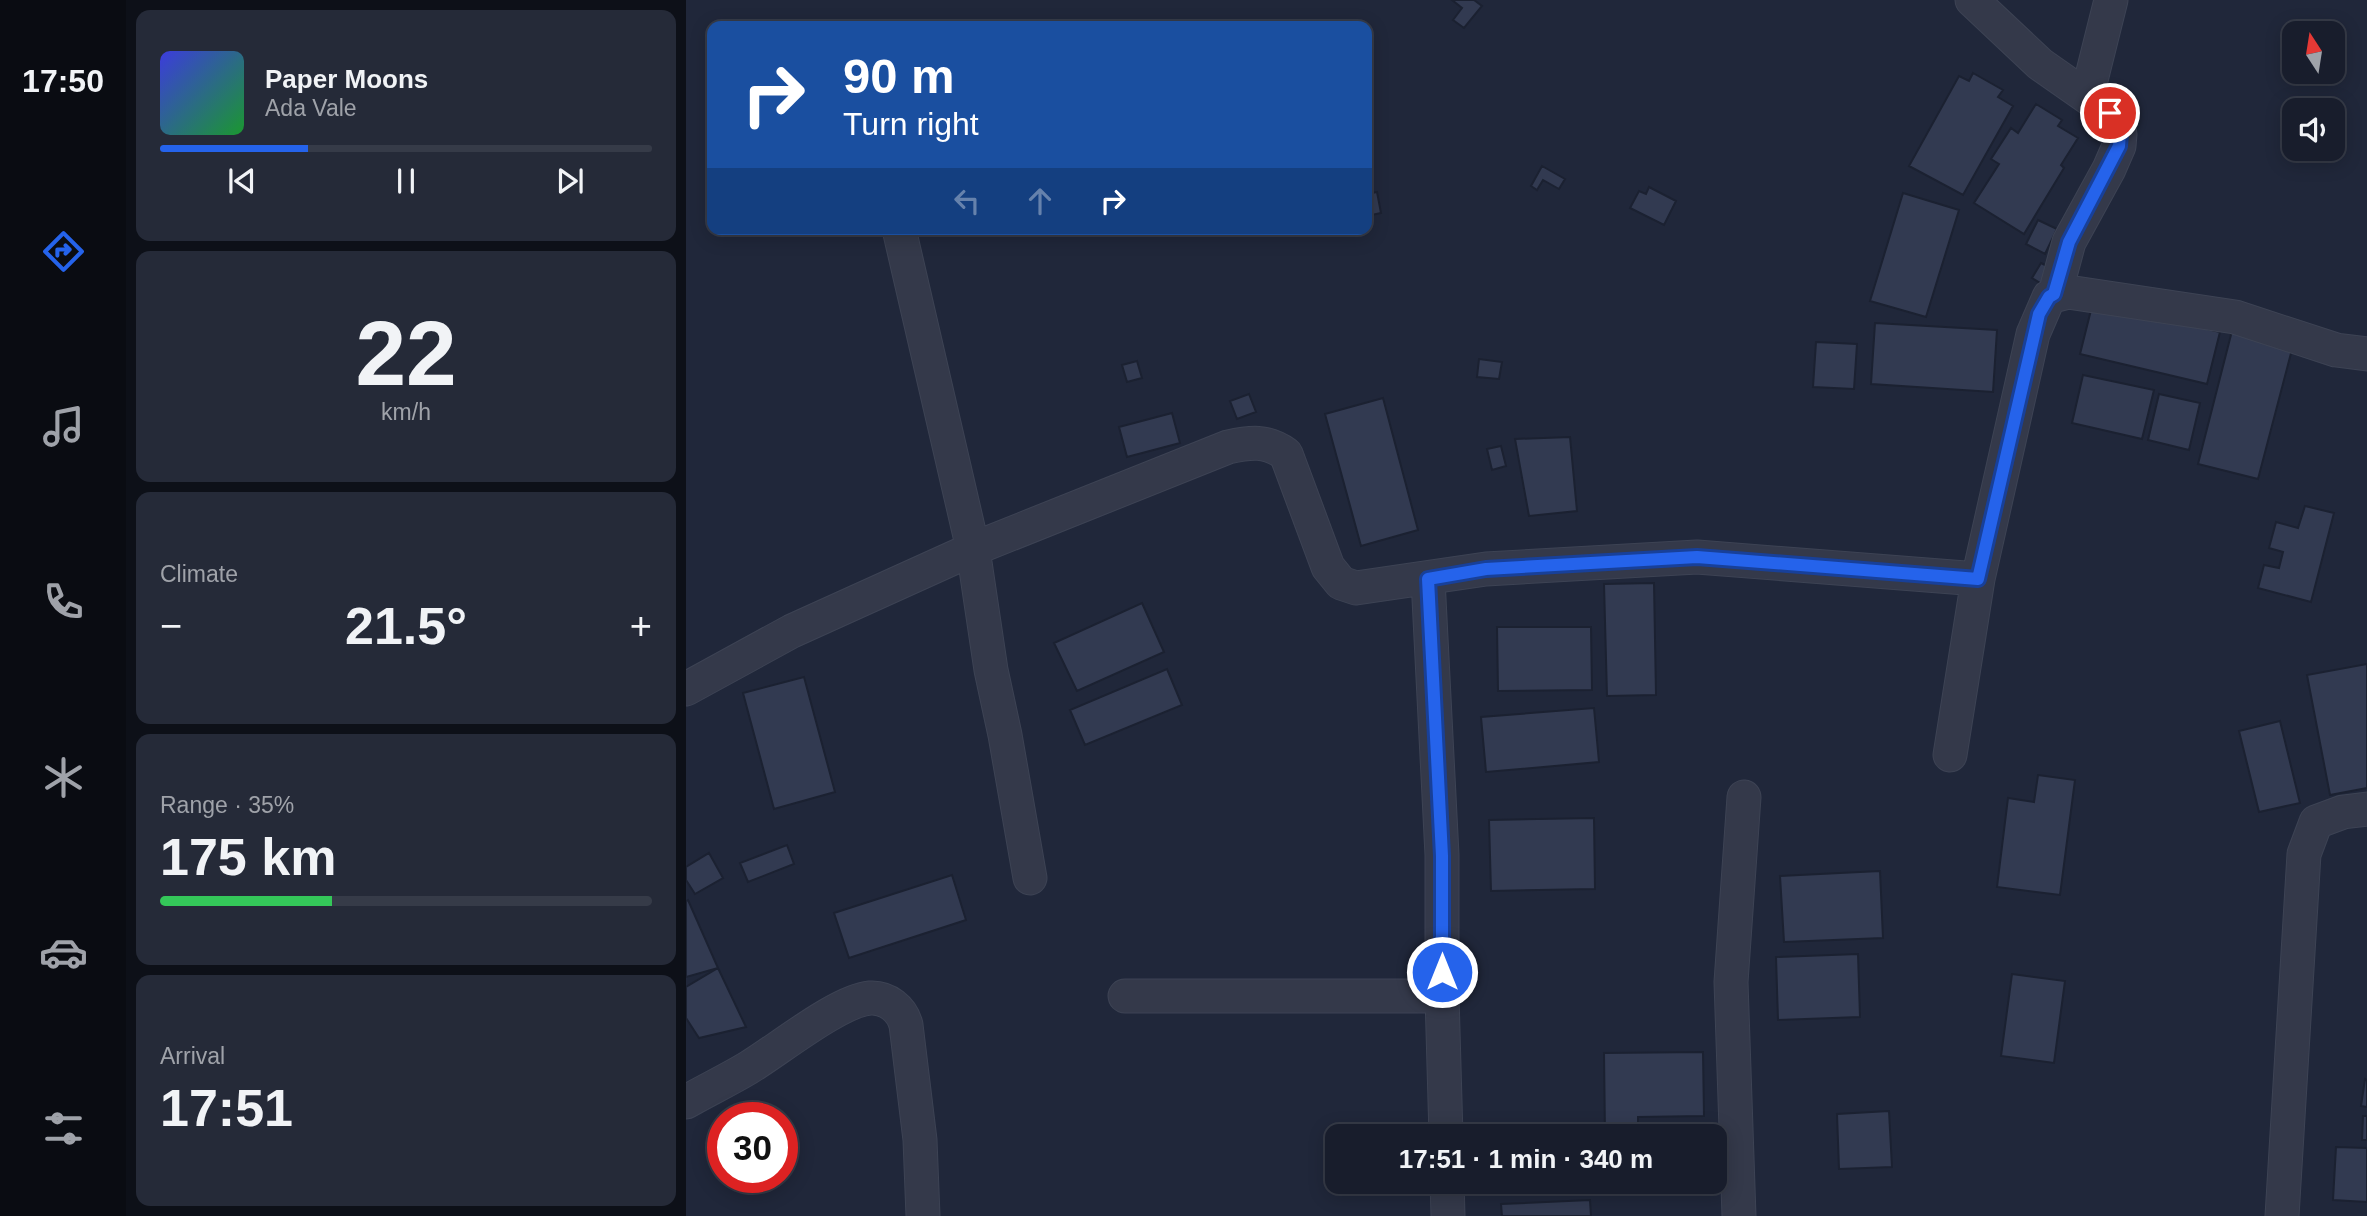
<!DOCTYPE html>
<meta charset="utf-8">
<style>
:root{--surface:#181d2c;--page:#252a38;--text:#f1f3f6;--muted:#9fa2a9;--line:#363b48;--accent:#2563eb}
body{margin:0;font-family:Helvetica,sans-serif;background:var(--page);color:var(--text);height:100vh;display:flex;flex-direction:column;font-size:26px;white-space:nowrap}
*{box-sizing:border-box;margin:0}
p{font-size:23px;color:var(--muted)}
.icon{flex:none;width:38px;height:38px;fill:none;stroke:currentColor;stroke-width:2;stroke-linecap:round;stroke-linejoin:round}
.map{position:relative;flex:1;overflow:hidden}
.panel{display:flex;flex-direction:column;gap:10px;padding:10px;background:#0d1018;width:560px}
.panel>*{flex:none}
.banner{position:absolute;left:21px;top:21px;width:665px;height:214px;border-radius:14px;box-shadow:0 4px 18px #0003,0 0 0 2px var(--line);background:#1a4fa0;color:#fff;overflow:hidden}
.needle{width:46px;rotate:348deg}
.controls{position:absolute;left:1596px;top:21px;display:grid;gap:14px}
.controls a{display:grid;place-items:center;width:63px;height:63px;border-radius:14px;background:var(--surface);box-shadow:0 4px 18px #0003,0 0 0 2px var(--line);font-size:35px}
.speed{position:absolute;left:21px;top:1102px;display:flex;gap:14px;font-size:35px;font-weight:700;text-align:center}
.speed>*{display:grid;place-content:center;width:91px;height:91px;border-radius:50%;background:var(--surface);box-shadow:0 4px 18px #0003,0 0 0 2px var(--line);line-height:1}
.speed .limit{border:10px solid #d22;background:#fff;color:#111}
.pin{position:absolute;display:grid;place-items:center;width:60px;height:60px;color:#fff;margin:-30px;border:4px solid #fff;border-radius:50%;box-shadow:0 2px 7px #0007}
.me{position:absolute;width:77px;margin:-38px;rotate:0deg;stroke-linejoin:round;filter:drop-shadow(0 0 5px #0008)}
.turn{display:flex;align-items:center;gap:24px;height:147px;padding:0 21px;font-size:32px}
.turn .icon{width:91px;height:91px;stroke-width:2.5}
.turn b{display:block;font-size:49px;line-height:60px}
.lanes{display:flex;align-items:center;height:66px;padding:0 21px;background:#0003;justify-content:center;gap:35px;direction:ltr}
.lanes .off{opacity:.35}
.big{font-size:52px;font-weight:600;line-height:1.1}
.panel .tile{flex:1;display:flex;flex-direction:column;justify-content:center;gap:10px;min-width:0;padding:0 24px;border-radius:14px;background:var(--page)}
.panel .dial{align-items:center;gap:0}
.dial b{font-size:91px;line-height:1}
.song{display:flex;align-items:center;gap:21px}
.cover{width:84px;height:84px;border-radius:10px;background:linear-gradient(135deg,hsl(240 70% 55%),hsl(130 70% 35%))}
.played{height:7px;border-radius:4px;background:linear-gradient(90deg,var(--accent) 30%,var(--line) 30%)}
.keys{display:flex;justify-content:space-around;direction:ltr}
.heat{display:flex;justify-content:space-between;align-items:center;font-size:38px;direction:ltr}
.charge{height:10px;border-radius:5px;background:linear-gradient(90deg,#34c759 35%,var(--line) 0)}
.trip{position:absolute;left:639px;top:1124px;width:402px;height:70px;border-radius:14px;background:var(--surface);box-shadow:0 4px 18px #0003,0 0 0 2px var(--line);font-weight:600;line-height:70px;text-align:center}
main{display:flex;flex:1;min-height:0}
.dock{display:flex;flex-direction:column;width:126px;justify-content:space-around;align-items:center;background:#0a0c12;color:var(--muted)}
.dock .icon{width:49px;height:49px}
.dock .selected{color:var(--accent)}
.dock b{font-size:32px;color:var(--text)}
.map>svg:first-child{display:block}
.building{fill:#323a51;stroke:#1b2131;stroke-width:2}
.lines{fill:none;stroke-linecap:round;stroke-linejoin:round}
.street-casing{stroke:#3d4354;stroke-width:35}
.street{stroke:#34394a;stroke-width:33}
.route-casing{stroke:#184099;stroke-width:18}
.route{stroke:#2563eb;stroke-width:12}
</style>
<main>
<nav class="dock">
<b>17:50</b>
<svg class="icon selected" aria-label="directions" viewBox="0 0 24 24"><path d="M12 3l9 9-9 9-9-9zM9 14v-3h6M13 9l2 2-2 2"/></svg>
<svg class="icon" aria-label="music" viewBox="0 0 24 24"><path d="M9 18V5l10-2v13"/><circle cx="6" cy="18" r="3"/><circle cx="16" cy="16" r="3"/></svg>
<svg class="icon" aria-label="phone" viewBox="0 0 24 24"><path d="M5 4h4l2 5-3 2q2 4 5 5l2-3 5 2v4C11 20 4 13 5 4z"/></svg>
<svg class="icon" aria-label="climate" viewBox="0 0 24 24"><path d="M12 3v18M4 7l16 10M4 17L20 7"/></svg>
<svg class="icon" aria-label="car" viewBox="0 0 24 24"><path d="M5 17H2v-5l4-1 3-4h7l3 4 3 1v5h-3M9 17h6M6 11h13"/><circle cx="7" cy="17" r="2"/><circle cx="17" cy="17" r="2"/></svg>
<svg class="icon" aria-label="filters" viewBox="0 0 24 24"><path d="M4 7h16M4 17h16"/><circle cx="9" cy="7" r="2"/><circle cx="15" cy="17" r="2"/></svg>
</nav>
<section class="panel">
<div class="tile">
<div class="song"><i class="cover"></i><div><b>Paper Moons</b><p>Ada Vale</p></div></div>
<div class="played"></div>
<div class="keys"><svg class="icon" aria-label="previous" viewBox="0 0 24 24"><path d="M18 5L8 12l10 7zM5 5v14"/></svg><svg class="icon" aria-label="pause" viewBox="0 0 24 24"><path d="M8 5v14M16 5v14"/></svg><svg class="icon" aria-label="next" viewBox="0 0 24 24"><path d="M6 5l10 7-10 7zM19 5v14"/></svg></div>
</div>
<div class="tile dial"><b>22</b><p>km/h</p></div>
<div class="tile"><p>Climate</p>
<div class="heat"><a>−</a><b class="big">21.5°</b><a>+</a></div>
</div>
<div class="tile"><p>Range · 35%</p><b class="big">175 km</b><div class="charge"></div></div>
<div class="tile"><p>Arrival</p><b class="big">17:51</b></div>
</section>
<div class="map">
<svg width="1681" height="1216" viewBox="0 0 1681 1216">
<rect width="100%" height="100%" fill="#20273a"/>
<path class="building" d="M766 0H788L796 6 778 28 767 20 776 8Z
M1287 73 1317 90 1312 97 1327 106 1277 195 1223 166 1273 76 1283 81Z
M1350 104 1376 120 1372 126 1392 138 1375 165 1378 168 1338 234 1288 203 1313 164 1305 159 1325 128 1332 133Z
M856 166 879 179 873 189 857 180 851 190 845 186Z
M963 187 990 201 978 225 944 208 953 191 960 194Z
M691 192 695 213 681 216V194Z
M1217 193 1273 210 1240 317 1184 301Z
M1352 220 1371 229 1359 254 1340 244Z
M1355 263 1365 268 1356 284 1346 278Z
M1407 302 1534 332 1521 384 1394 354Z
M1189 323 1311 330 1307 392 1185 384Z
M1548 323 1609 338 1572 479 1512 464Z
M1130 342 1171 344 1168 389 1127 387Z
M793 359 816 362 813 379 791 377Z
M451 361 456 378 441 382 436 365Z
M1397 375 1468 390 1456 439 1386 423Z
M563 394 570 412 551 419 544 401Z
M1473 394 1514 403 1503 450 1462 440Z
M697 398 732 530 675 546 639 414Z
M486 413 494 443 441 457 433 427Z
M884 437 891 511 843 516 829 439Z
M815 446 820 466 806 470 801 449Z
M1619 506 1648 513 1625 602 1572 588 1578 565 1593 568 1597 552 1583 548 1590 522 1612 528Z
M968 583 970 695 921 696 918 584Z
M456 603 478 652 391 691 368 643Z
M811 627H905L906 690 812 691Z
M1681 664V788L1644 795 1621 675Z
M481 669 496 705 399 745 384 710Z
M118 677 149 792 88 809 57 693Z
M908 708 913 762 800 772 795 717Z
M1594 721 1614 803 1573 812 1553 731Z
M1352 775 1389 780 1374 895 1311 887 1322 798 1348 802Z
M908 818 909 889 805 891 803 820Z
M101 845 108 864 62 882 54 863Z
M23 853 37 878 9 894 0 880V867Z
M1194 871 1197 938 1098 942 1094 876Z
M266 875 280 920 163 958 148 913Z
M2 900 32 968 0 977V901Z
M1172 954 1174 1017 1092 1020 1090 957Z
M32 968 60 1027 13 1038 0 1018V987Z
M1326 974 1379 981 1368 1063 1315 1056Z
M1017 1052 1018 1116 952 1117V1136H919L918 1053Z
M1679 1079 1681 1080V1107L1675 1106Z
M1203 1111 1206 1167 1153 1169 1151 1114Z
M1677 1116H1681V1140H1676Z
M1650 1147 1681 1148V1202L1647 1200Z
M904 1200 905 1216H816L815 1204Z"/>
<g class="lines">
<defs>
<path id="street" d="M1286 0 1354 64 1424 113 1434 134 1433 146 1423 169 1383 242 1369 294
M1401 96 1425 0
M213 229 287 549 305 670 319 735 344 878
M742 579 756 855V996L760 1136
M0 689 106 631 287 549 542 447C565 442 580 440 600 454L642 567 655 583 670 588 800 569 1011 557 1292 579
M1264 755 1292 579 1347 334 1363 297 1382 292 1549 317 1650 350 1681 354
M439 996H756
M0 1102C21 1090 42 1080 62 1068 92 1050 152 1001 184 998 201 997 216 1009 220 1025L234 1140 237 1216
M761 1181 762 1216
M1053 1216 1045 982 1058 797
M1596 1216 1618 854 1630 822 1657 812 1681 809"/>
</defs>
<use href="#street" class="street-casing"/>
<use href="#street" class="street"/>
</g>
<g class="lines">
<defs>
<path id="route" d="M756 972V856L742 579 800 569 1011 557 1292 579 1353 314 1363 297 1368 294 1383 242 1433 146 1434 134 1424 113"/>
</defs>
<use href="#route" class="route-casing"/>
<use href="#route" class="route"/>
</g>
</svg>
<div class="controls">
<a><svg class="needle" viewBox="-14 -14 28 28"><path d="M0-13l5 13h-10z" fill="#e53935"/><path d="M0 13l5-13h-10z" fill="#9fa2a9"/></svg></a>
<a><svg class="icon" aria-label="sound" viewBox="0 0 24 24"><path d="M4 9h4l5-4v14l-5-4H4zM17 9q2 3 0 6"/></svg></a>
</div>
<div class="speed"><div class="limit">30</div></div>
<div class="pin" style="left:1424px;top:113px;background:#d93025"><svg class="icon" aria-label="arrive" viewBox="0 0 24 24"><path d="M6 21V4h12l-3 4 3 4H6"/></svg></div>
<svg class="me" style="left:756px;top:972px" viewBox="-20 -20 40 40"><circle r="17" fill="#2563eb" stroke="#fff" stroke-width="3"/><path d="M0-11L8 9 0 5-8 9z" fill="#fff"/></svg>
<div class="trip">17:51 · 1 min · 340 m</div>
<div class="banner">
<div class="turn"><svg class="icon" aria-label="right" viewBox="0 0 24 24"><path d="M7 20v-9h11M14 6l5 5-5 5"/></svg><div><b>90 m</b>Turn right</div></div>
<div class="lanes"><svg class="icon off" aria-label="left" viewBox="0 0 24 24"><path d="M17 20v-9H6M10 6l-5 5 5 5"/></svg><svg class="icon off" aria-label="ahead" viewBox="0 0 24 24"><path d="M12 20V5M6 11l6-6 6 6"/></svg><svg class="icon" aria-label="right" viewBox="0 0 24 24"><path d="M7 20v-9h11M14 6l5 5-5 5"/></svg></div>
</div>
</div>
</main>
